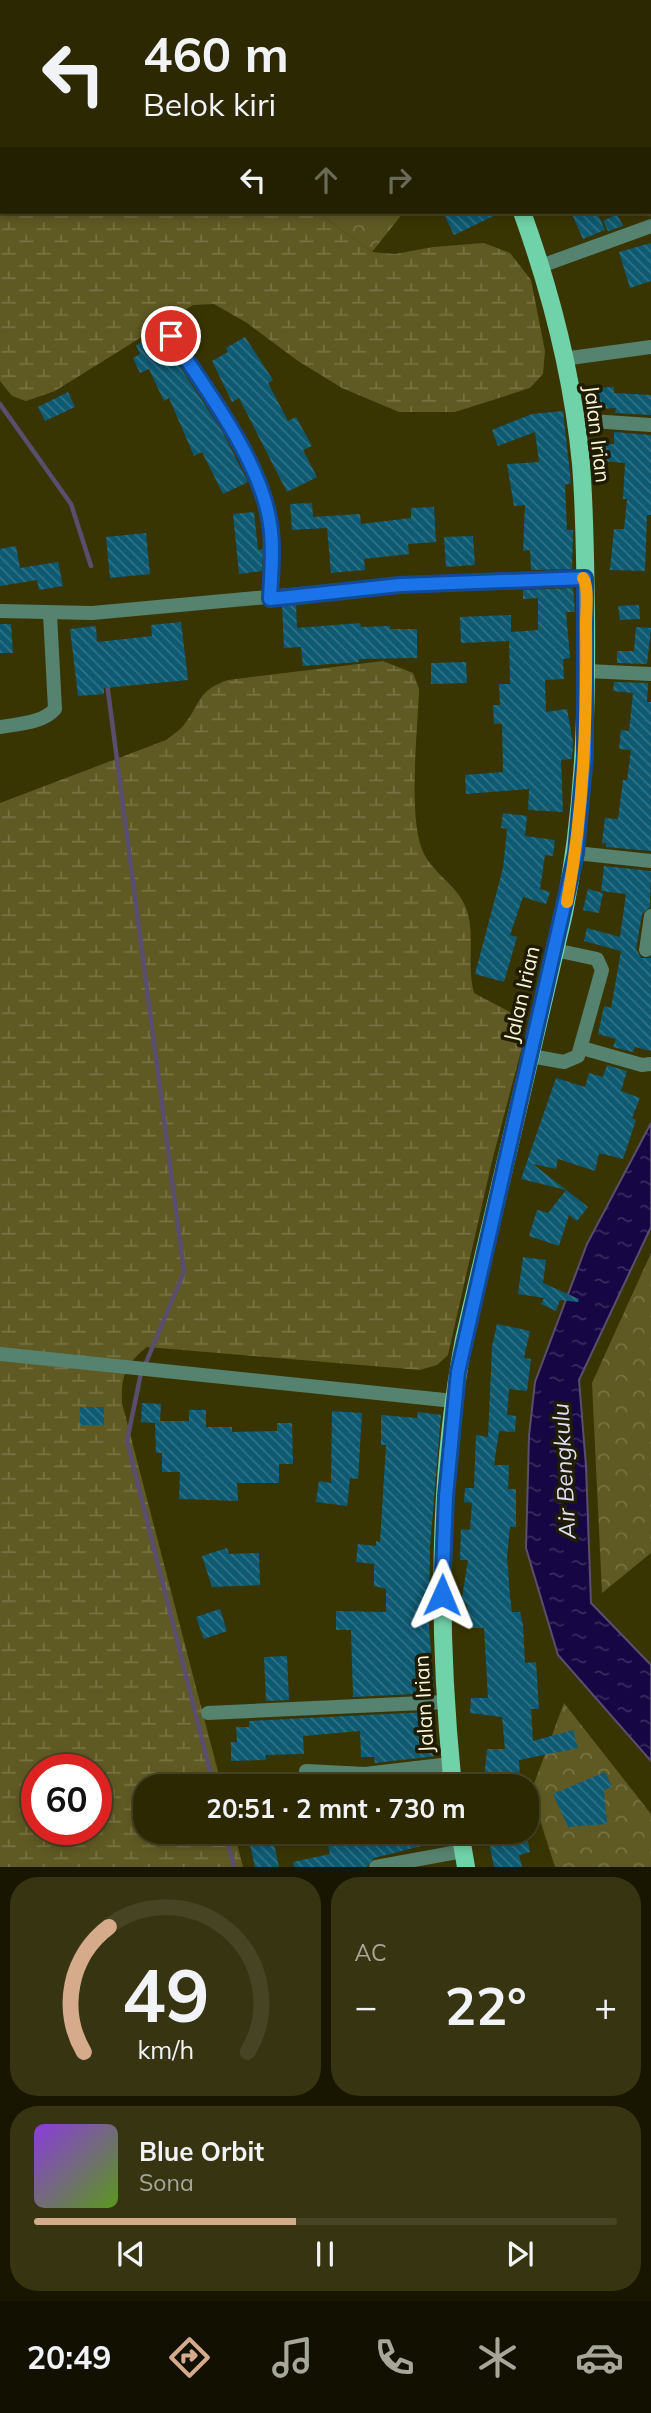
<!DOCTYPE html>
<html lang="id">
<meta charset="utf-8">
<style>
:root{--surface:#2b2802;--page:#373411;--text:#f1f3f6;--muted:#a6a699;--line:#474424;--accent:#d6ab8b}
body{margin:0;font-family:Mulish,sans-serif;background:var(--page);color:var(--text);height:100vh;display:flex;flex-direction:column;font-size:26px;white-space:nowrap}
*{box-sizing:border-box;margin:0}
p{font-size:23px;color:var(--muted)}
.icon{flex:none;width:38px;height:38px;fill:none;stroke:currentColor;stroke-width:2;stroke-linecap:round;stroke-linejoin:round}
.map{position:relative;height:1867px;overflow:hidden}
.side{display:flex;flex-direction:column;gap:10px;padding:10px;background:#181601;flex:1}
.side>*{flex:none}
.hud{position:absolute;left:0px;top:0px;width:651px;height:214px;box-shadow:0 4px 10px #0003,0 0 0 2px var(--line);background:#2b2802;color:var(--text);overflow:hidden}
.speed{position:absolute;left:21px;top:1754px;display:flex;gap:14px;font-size:35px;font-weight:700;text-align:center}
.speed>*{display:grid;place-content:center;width:91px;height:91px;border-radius:50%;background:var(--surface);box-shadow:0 4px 10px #0003,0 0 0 2px var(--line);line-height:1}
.speed .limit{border:10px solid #d22;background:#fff;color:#111}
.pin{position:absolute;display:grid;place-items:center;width:60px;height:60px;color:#fff;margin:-30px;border:4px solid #fff;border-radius:50%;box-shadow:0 2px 7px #0007}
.me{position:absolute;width:77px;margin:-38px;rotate:1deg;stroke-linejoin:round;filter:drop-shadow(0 0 5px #0008)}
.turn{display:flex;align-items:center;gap:24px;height:147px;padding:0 28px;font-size:32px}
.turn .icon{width:91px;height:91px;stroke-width:2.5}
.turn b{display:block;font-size:49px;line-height:60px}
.lanes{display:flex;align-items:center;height:66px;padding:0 28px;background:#0003;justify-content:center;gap:35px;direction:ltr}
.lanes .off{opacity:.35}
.big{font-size:52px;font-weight:700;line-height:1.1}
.side .widget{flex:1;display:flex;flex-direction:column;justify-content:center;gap:10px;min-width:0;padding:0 24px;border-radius:28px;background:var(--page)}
.side .dial{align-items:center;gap:0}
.dial svg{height:182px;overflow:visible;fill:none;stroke:var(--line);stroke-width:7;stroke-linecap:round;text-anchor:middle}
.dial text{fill:var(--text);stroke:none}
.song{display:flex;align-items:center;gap:21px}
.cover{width:84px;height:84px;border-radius:10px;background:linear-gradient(135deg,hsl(270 70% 55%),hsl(90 70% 35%))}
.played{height:7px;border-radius:4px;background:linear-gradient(90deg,var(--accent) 45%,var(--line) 45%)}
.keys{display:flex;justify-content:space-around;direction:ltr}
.heat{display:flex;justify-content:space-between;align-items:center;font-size:38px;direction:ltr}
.side .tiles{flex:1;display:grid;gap:10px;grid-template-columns:1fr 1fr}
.widget:last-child{grid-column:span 2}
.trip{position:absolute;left:133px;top:1774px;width:406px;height:70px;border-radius:28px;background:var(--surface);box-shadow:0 4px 10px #0003,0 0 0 2px var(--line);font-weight:700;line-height:70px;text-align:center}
.menu{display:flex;height:112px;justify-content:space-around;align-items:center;background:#111001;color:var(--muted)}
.menu .icon{width:49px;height:49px}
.menu .active{color:var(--accent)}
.menu b{font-size:32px;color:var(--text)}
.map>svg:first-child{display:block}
.forest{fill:url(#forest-crowns)}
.wetland{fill:url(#wetland-marsh);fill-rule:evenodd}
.water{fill:url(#water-ripples);stroke:#5a4e6f;stroke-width:2}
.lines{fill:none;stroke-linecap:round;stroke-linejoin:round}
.stream{stroke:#5a4e6f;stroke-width:4.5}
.building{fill:url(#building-back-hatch)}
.street{stroke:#56836f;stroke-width:14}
.primary{stroke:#70d2a9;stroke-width:18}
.route-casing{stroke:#114b97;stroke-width:18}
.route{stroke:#1a73e8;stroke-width:12}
.slow{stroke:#f59e0b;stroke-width:12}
.labels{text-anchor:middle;stroke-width:7;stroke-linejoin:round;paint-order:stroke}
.street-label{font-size:21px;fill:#f9f7d7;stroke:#1f1c03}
.water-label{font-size:23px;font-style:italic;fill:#dfdff7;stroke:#1f1c03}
</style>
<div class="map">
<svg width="651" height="1867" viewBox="0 0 651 1867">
<defs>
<pattern id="forest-crowns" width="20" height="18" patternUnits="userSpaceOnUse" patternTransform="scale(1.75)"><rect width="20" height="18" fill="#5f5a23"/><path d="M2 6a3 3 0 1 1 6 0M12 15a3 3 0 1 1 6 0" fill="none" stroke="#777242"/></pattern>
<pattern id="wetland-marsh" width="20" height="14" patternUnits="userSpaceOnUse" patternTransform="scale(1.75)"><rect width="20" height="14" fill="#5f5a23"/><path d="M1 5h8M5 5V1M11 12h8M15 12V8" fill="none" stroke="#777242"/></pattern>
<pattern id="water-ripples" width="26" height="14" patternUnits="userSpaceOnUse" patternTransform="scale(1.75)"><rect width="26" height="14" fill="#160643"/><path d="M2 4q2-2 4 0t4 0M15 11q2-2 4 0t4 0" fill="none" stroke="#392b5d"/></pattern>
<pattern id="building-back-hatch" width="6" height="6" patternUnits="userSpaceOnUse" patternTransform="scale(1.75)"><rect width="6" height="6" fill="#0d5a72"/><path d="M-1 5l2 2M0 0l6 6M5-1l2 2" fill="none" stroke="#317285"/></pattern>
</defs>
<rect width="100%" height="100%" fill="#393502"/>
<path class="forest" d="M121 0H309L310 2H120Z
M317 212H402L403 213 372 252Z
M651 1253V1553L602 1593 592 1383Z
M564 1703 651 1814V1867H555L531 1792Z"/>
<path class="wetland" d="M0 0H103L2 2V212H317L372 252 395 254 433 247 484 243 510 253 531 280 545 351 543 374 530 388 455 412H399L342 388 298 361 247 323 214 304 193 305 55 391 26 401 12 396 0 381Z
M383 661 413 673 419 689C418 730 407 820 424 854 435 875 457 885 466 908 476 935 466 965 474 993L512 1013 521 1025 522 1047 492 1161 448 1355 437 1365 420 1370 147 1347C125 1364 121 1377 122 1403L222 1787H145V1832H234L243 1867H0V803L166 740C172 735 179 731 183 726 202 703 196 691 228 680ZM37 1769H96V1829H37Z"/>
<path class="water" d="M651 1123V1227L579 1380 586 1466 591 1603 651 1665V1761L558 1655 526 1548 529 1436 535 1382 587 1244Z"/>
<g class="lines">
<path class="stream" d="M0 404 71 504 91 566
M107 683 184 1272 145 1365
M141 1373 127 1441 214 1787
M225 1832 234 1867"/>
</g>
<path class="building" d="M443 212H502L454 235Z
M571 212H597L605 230 583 239Z
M617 214 623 226 608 231 603 221Z
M651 243V281L630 288 619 252Z
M163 332V341L222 431 248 482 223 494 202 452 194 456 169 398 164 401 149 369 140 373 133 358 140 354 136 345Z
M245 337 273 380 268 383 288 421 296 417 312 446 303 450 317 477 287 492 239 398 232 402 212 361 228 352 226 348Z
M614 387V393L651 395V415L615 413 616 408 598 409 597 388Z
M68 392 75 407 45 421 38 407Z
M563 411 571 483 565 485 567 530H573L572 569 531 570 530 550 523 551 525 505 514 506 507 464 539 462 535 432 498 446 492 430 532 414Z
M614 432 651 435V515H647L645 571 610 570 614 529H624L627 499H623L625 463 602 461 603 444H614Z
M312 503 313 517 360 514 361 524 411 518V508L434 507 436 542 408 544 409 554 364 559 365 570 331 573 327 528 292 530 290 504Z
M254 512 258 550 263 549 262 571 239 574 233 514Z
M146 533 150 574 110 578 106 537Z
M473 536 475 565 446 567 444 537Z
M16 546 20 568 58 562 63 586 39 590 37 580 0 586V549Z
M573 588 575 612H566L570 658 563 659 564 679 545 680 546 712 567 709 573 743 572 759 561 760 563 812 528 810 529 789 466 794 465 775 503 772 502 724H494L493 705H500L499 684H510L509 641 461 643 460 617 511 615V632L538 630V598L523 599V590Z
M296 604 297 628 360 623 361 627 390 626V629H417V658L359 659V662L303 666 301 647 284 648 282 605Z
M639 605 640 619 620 620 618 606Z
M181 622 188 680 104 688V694L78 696 70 629 96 626 97 642 152 636 151 625Z
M0 624H11L13 653H0Z
M636 627 651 628 647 664 617 663V651H634Z
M466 662 467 683 431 684V663Z
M614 682 648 683 647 702H651V851L606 847V843H602L605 818 618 819 623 780H627L631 750 619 749 621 730 629 731 633 693 613 691Z
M503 813 527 816 525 836 555 840 553 856 545 855 540 889 550 892 546 904 523 897 510 935 517 937 504 982 475 974 503 868 507 829 501 828Z
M604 866 651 871 650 907 642 914 636 949 641 958H651V1051L635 1047 633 1052 613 1047 616 1039 598 1034 604 1006 611 1008 621 951 584 941 587 928 620 937 626 894 601 891Z
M588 889 603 893 599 913 583 910Z
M607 1065 627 1071 621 1091 640 1098 632 1118 636 1120 623 1159 599 1153 595 1171 558 1159 556 1169 533 1164 588 1207 577 1221 569 1215 559 1246 529 1236 537 1210 548 1213 566 1190 521 1179 556 1078 585 1087 589 1073 603 1077Z
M523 1257 546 1260 543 1283 579 1299 578 1302 560 1300 556 1311 541 1304 544 1298 518 1294Z
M497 1324 530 1331 524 1358 531 1359 527 1391 509 1389 507 1415 516 1416 515 1432 499 1431 494 1465H509L508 1489H516V1527H510L507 1557 510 1596 512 1612H520L523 1625 525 1663 536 1662 539 1709H531L533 1741 573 1730 578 1748 519 1760 520 1779 484 1780 487 1749H505L502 1717 470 1713 471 1698H488L484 1628H468L467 1604 461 1603 468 1560H460L461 1529 470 1530 472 1503 464 1502 465 1488H474L476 1435 488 1437 492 1347Z
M142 1403 161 1404 160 1421H189V1410H206V1427H232V1432L277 1431V1423H292L293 1464H279V1483H237L238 1501 179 1499 180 1472H162V1453H156L155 1423 141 1422Z
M80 1407H104V1425H80Z
M332 1411 362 1413 358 1479 350 1478 347 1506 316 1502 319 1481 331 1483Z
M418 1412 441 1415 430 1547 429 1627 434 1693 353 1697 351 1630H336V1611L386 1612V1589L374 1586V1564L356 1562 358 1544 376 1546V1541L380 1542 386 1445H381V1415L417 1418Z
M227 1548 229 1554 259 1553 260 1585 212 1587 202 1556Z
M220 1609 227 1631 204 1639 196 1617Z
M287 1656 289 1700 266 1701 264 1657Z
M427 1712 429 1740H434L436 1756 375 1763 374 1757H361L360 1731 303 1736 304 1754 265 1755 266 1760 231 1761V1742H237L236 1727H249V1721Z
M605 1772 612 1787 604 1790 607 1824 568 1827 553 1794Z
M438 1775 440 1787H379L378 1782Z
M247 1832H298L299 1837 274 1843 279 1867H255Z
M325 1832H449L450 1843 439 1845 438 1842 374 1858 367 1867H294L293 1862 330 1854Z
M491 1832H526L530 1852 519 1855 522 1867H494L488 1838 492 1837Z"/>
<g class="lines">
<path class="street" d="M649 24 651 25
M649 125 651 124
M649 185 651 189
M541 266 651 226
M171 336C205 390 261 460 271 524 274 548 271 574 270 599
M563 359 651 347
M576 420 651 425
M0 611 92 613 400 585 585 578
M587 671 651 674
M0 727C18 724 43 723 55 709L50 614
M576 853 651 861
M646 950 651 916
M582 1048 642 1065 651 1064
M531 1056 564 1062 578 1056 602 970 597 959 555 950
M0 1354 454 1401
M208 1713 445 1702
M306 1771 365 1774 450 1764
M376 1867 463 1851"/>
<path class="primary" d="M426 0 427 2
M453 1787C438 1639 436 1486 464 1339L564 913C584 813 587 714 586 613 585 563 585 513 581 464 573 379 551 292 522 212
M460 1832 466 1867"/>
</g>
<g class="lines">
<defs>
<path id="route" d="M171 336C205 389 261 460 270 524 274 548 271 574 270 599L400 585 585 578V756L576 853 458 1372 446 1496 442 1595"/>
</defs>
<use href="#route" class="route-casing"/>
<use href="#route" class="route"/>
<path class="slow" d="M567 902C584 809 587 718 586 624 586 611 589 586 583 578"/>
</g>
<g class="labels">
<g class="street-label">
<text transform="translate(597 434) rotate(83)" y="7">Jalan Irian</text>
<text transform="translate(522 994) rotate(-77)" y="7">Jalan Irian</text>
<text transform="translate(424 1704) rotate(-93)" y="7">Jalan Irian</text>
</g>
<g class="water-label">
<text transform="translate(564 1471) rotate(-93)" y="8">Air Bengkulu</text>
</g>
</g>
</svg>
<div class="speed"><div class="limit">60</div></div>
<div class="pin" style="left:171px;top:336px;background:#d93025"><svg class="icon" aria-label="arrive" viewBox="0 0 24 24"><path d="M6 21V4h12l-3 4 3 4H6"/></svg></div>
<svg class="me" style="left:442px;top:1595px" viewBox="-20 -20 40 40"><path d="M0-17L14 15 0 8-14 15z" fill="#1a73e8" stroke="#fff" stroke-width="4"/></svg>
<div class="trip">20:51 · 2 mnt · 730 m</div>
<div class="hud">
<div class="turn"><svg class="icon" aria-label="left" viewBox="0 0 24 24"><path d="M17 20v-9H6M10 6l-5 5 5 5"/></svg><div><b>460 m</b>Belok kiri</div></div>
<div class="lanes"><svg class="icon" aria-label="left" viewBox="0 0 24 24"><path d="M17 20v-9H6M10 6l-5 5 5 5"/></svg><svg class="icon off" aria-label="ahead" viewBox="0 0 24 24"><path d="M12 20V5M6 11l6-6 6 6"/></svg><svg class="icon off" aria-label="right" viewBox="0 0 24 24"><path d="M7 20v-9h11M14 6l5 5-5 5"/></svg></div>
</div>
</div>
<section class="side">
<div class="tiles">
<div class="widget dial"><svg viewBox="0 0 100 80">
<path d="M14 69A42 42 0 1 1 86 69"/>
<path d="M14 69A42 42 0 0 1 25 14" stroke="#d6ab8b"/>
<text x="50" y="56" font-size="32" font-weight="700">49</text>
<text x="50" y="72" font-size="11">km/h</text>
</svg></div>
<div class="widget"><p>AC</p>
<div class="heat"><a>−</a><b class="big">22°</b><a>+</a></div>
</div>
<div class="widget">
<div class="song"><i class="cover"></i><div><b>Blue Orbit</b><p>Sona</p></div></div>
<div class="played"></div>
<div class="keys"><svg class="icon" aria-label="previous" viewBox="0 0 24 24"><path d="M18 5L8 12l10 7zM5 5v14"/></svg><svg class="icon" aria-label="pause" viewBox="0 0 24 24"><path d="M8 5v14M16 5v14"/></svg><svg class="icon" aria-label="next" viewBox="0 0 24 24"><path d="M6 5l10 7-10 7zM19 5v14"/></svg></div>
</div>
</div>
</section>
<nav class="menu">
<b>20:49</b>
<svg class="icon active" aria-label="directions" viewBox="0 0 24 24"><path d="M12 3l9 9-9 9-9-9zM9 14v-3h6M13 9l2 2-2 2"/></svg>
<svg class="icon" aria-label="music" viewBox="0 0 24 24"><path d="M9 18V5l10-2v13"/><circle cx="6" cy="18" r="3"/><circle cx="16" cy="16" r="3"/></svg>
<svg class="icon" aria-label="phone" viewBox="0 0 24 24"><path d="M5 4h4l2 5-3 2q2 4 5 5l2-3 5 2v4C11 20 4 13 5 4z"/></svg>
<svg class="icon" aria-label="climate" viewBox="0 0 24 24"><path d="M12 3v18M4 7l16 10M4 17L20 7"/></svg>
<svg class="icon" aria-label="car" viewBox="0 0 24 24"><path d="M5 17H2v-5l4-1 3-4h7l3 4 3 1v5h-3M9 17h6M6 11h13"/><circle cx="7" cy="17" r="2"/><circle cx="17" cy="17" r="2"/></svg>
</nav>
